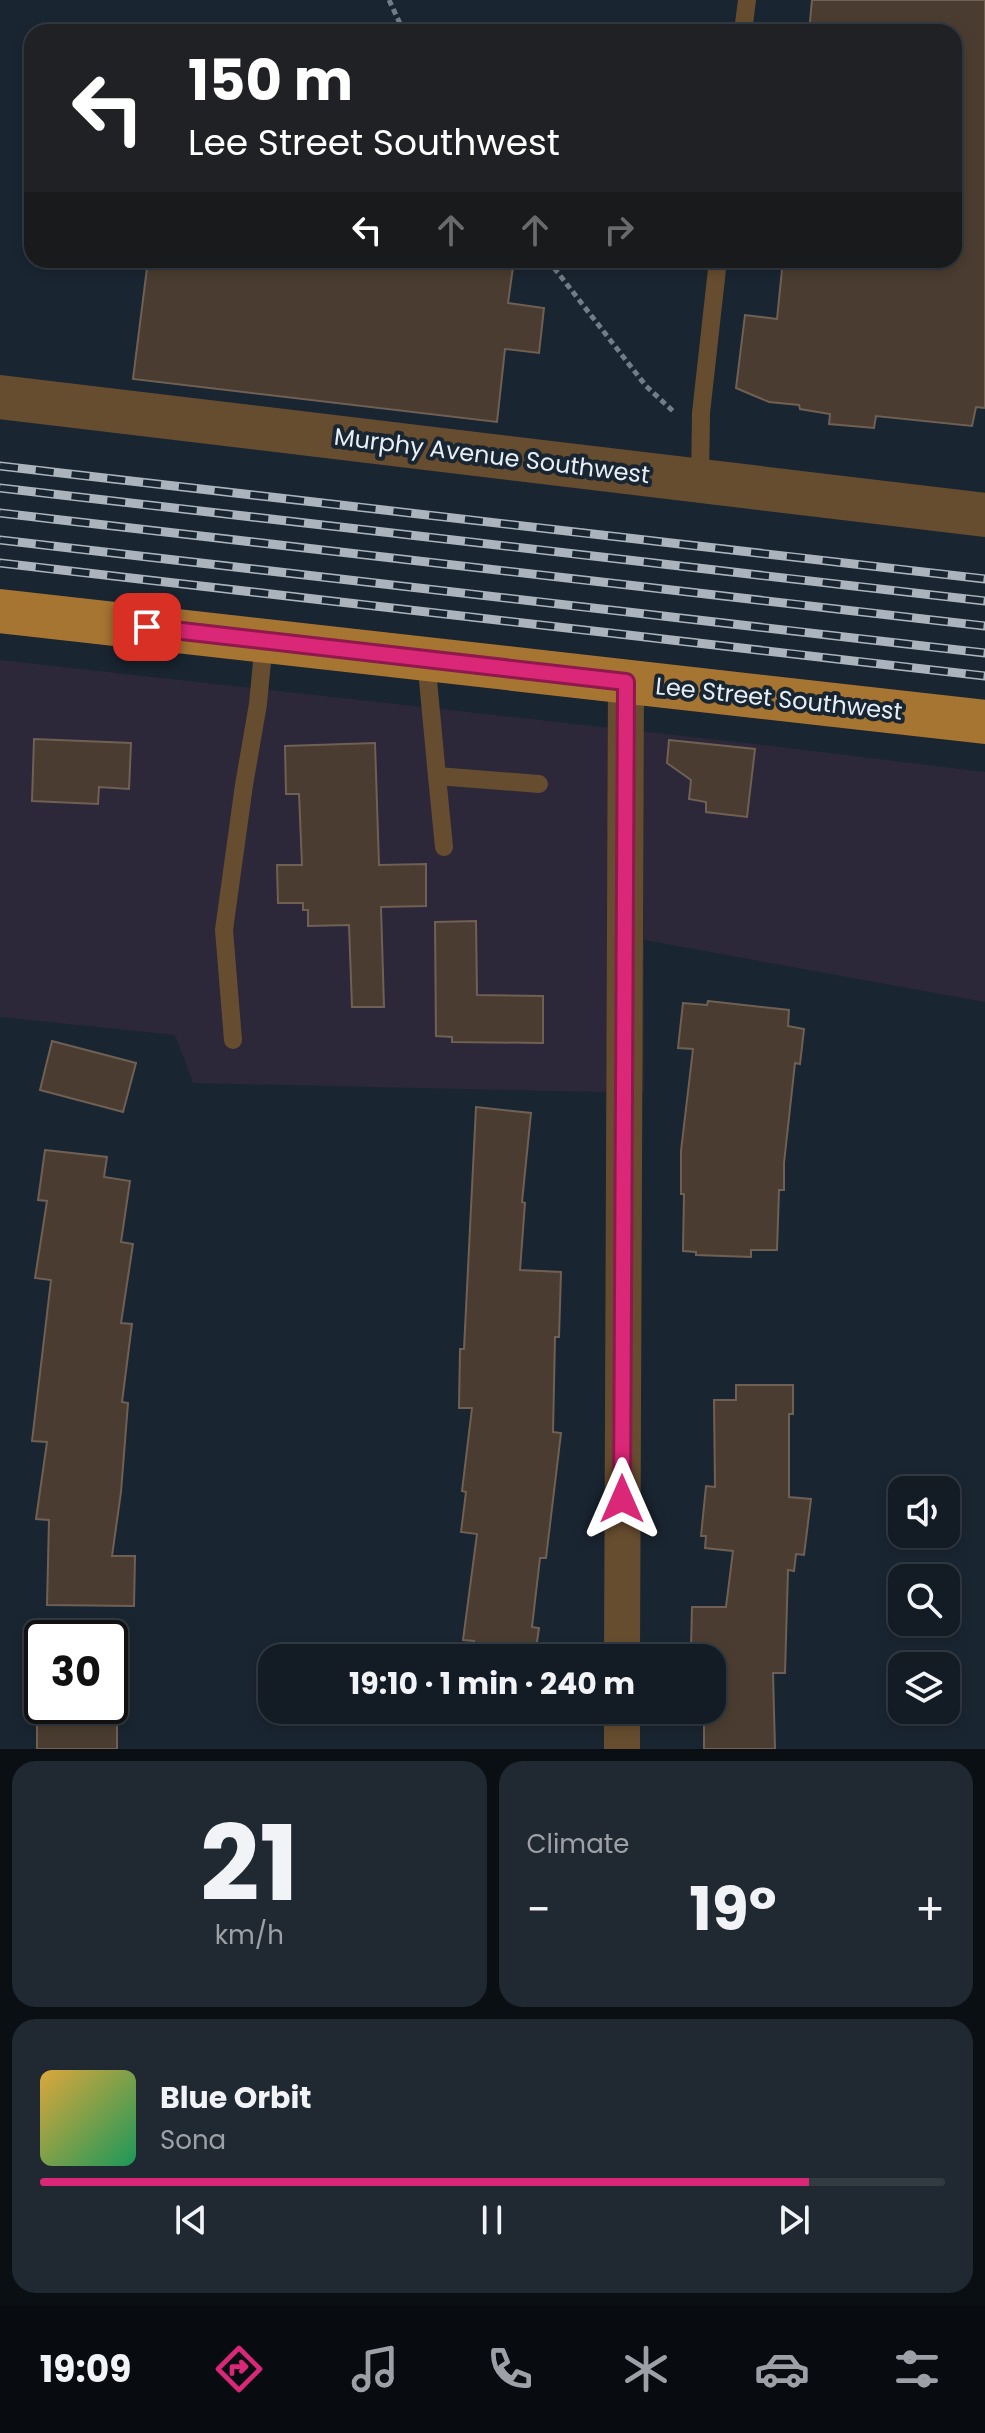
<!DOCTYPE html>
<meta charset="utf-8">
<style>
:root{--surface:#131c25;--page:#202932;--text:#f1f3f6;--muted:#9da1a7;--line:#323a42;--accent:#db2777}
body{margin:0;font-family:Poppins,sans-serif;background:var(--page);color:var(--text);height:100vh;display:flex;flex-direction:column;font-size:30px;white-space:nowrap}
*{box-sizing:border-box;margin:0}
p{font-size:26px;color:var(--muted)}
.icon{flex:none;width:44px;height:44px;fill:none;stroke:currentColor;stroke-width:2;stroke-linecap:round;stroke-linejoin:round}
.map{position:relative;height:1749px;overflow:hidden}
.panel{display:flex;flex-direction:column;gap:12px;padding:12px;background:#0a0f14;flex:1}
.panel>*{flex:none}
.guide{position:absolute;left:24px;top:24px;width:938px;height:244px;border-radius:24px;box-shadow:0 4px 12px #0003,0 0 0 2px var(--line);background:#202124;color:#fff;overflow:hidden}
.buttons{position:absolute;left:888px;top:1476px;display:grid;gap:16px}
.buttons a{display:grid;place-items:center;width:72px;height:72px;border-radius:16px;background:var(--surface);box-shadow:0 4px 12px #0003,0 0 0 2px var(--line);font-size:40px}
.speed{position:absolute;left:24px;top:1620px;display:flex;gap:16px;font-size:40px;font-weight:700;text-align:center}
.speed>*{display:grid;place-content:center;width:104px;height:104px;border-radius:50%;background:var(--surface);box-shadow:0 4px 12px #0003,0 0 0 2px var(--line);line-height:1}
.speed .limit{border:4px solid #111;border-radius:12px;background:#fff;color:#111}
.pin{position:absolute;display:grid;place-items:center;width:68px;height:68px;color:#fff;margin:-34px;border-radius:16px;box-shadow:0 4px 12px #0006}
.me{position:absolute;width:88px;margin:-44px;rotate:0deg;stroke-linejoin:round;filter:drop-shadow(0 0 6px #0008)}
.turn{display:flex;align-items:center;gap:28px;height:168px;padding:0 32px;font-size:36px}
.turn .icon{width:104px;height:104px;stroke-width:2.5}
.turn b{display:block;font-size:56px;line-height:68px}
.lanes{display:flex;align-items:center;height:76px;padding:0 32px;background:#0003;justify-content:center;gap:40px;direction:ltr}
.lanes .off{opacity:.35}
.big{font-size:60px;font-weight:700;line-height:1.1}
.panel .tile{flex:1;display:flex;flex-direction:column;justify-content:center;gap:12px;min-width:0;padding:0 28px;border-radius:24px;background:var(--page)}
.panel .dial{align-items:center;gap:0}
.dial b{font-size:104px;line-height:1}
.song{display:flex;align-items:center;gap:24px}
.cover{width:96px;height:96px;border-radius:12px;background:linear-gradient(135deg,hsl(40 70% 55%),hsl(150 70% 35%))}
.played{height:8px;border-radius:4px;background:linear-gradient(90deg,var(--accent) 85%,var(--line) 85%)}
.keys{display:flex;justify-content:space-around;direction:ltr}
.heat{display:flex;justify-content:space-between;align-items:center;font-size:44px;direction:ltr}
.panel .tiles{flex:1;display:grid;gap:12px;grid-template-columns:1fr 1fr}
.tile:last-child{grid-column:span 2}
.trip{position:absolute;left:258px;top:1644px;width:468px;height:80px;border-radius:24px;background:var(--surface);box-shadow:0 4px 12px #0003,0 0 0 2px var(--line);font-weight:700;line-height:80px;text-align:center}
.tabs{display:flex;height:128px;justify-content:space-around;align-items:center;background:#080b0f;color:var(--muted)}
.tabs .icon{width:56px;height:56px}
.tabs .selected{color:var(--accent)}
.tabs b{font-size:36px;color:var(--text)}
.map>svg:first-child{display:block}
.commercial{fill:#2c2839}
.building{fill:#4a3c30;stroke:#706054;stroke-width:2}
.lines{fill:none;stroke-linecap:round;stroke-linejoin:round}
.path{stroke:#727d87;stroke-width:5;stroke-dasharray:6 4;stroke-linecap:butt}
.service{stroke:#664d2f;stroke-width:18}
.minor{stroke:#664d2f;stroke-width:36}
.tertiary{stroke:#664d2f;stroke-width:44}
.primary{stroke:#a77532;stroke-width:44}
.rail-casing{stroke:#abb4bd;stroke-width:9}
.rail{stroke:#192531;stroke-width:6;stroke-dasharray:18;stroke-linecap:butt}
.route-casing{stroke:#8e194d;stroke-width:20}
.route{stroke:#db2777;stroke-width:14}
.labels{text-anchor:middle;stroke-width:8;stroke-linejoin:round;paint-order:stroke}
.street-label{font-size:24px;fill:#e6eef6;stroke:#192531}
</style>
<div class="map">
<svg width="985" height="1749" viewBox="0 0 985 1749">
<rect width="100%" height="100%" fill="#192531"/>
<path class="commercial" d="M0 660 773 746 985 772V1002L644 940V1093L193 1083 175 1035 0 1017Z"/>
<path class="building" d="M812 0H985V408L976 407 972 426 876 416 874 428 829 424 830 414 800 409 799 405 769 402 736 388 745 315 777 319 783 260H954V32H809Z
M148 260H514L508 303 544 308 539 353 505 349 497 422 133 379Z
M34 739 131 743 129 789 99 787 98 804 32 801Z
M669 740 755 749 747 817 706 812V802L689 799 691 780 667 763Z
M375 743 379 865 426 864V906L381 907 384 1007H352L349 925 308 926V910H303V903H278L277 865H302L299 794H286L285 746Z
M476 921 477 995 543 996V1043L452 1042V1037L436 1036 435 922Z
M708 1001 789 1010 788 1026 804 1029 800 1064 795 1063 784 1163V1190H779L777 1250H751V1257L696 1255V1252L683 1251 684 1194H681V1151L693 1049 678 1048 683 1003 707 1005Z
M52 1041 136 1063 123 1112 40 1090Z
M476 1107 531 1113 522 1202 525 1203 520 1270 561 1272 559 1337H555L553 1432 561 1433 546 1558H540L532 1627 539 1628 535 1656 473 1649 474 1641 463 1640 477 1534 461 1532 466 1492 462 1491 472 1408H459L460 1349H464Z
M45 1150 107 1157 104 1177 130 1181 121 1242 133 1244 121 1323 132 1324 122 1402 128 1403 121 1492 112 1556H135L134 1606 47 1605 49 1520 36 1519 47 1442 32 1441 51 1280 35 1278 47 1201 38 1200Z
M736 1385H793V1414H789V1497L811 1499 804 1555 796 1554 794 1571 788 1570 785 1673H773L775 1749H704V1711H712V1658H705V1649L691 1648 692 1607H726L733 1551 705 1548 706 1536H701L706 1486 715 1487 714 1400H736Z
M37 1721H117V1749H37Z"/>
<g class="lines">
<path class="path" d="M389 0 404 32
M548 260 646 386 675 413"/>
<path class="service" d="M743 32 747 0
M700 481 701 413 718 260
M426 659 437 776 539 784
M437 776 444 847
M233 1040 224 930 244 785 258 704 264 641"/>
<path class="minor" d="M622 1658 626 682
M622 1749V1710"/>
<path class="tertiary" d="M0 397 985 515"/>
<path class="primary" d="M0 611 985 722"/>
<defs>
<path id="rail" d="M0 466 985 579
M0 488 985 601
M0 513 985 626
M0 540 985 653
M0 563 985 676"/>
</defs>
<use href="#rail" class="rail-casing"/>
<use href="#rail" class="rail"/>
</g>
<g class="lines">
<defs>
<path id="route" d="M147 627 626 682 622 1499"/>
</defs>
<use href="#route" class="route-casing"/>
<use href="#route" class="route"/>
</g>
<g class="labels">
<g class="street-label">
<text transform="translate(492 456) rotate(7)" y="8">Murphy Avenue Southwest</text>
<text transform="translate(779 699) rotate(6)" y="8">Lee Street Southwest</text>
</g>
</g>
</svg>
<div class="buttons">
<a><svg class="icon" aria-label="sound" viewBox="0 0 24 24"><path d="M4 9h4l5-4v14l-5-4H4zM17 9q2 3 0 6"/></svg></a>
<a><svg class="icon" aria-label="search" viewBox="0 0 24 24"><circle cx="10" cy="10" r="6"/><path d="M15 15l6 6"/></svg></a>
<a><svg class="icon" aria-label="layers" viewBox="0 0 24 24"><path d="M12 4l9 5-9 5-9-5zM3 14l9 5 9-5"/></svg></a>
</div>
<div class="speed"><div class="limit">30</div></div>
<div class="pin" style="left:147px;top:627px;background:#d93025"><svg class="icon" aria-label="arrive" viewBox="0 0 24 24"><path d="M6 21V4h12l-3 4 3 4H6"/></svg></div>
<svg class="me" style="left:622px;top:1499px" viewBox="-20 -20 40 40"><path d="M0-17L14 15 0 8-14 15z" fill="#db2777" stroke="#fff" stroke-width="4"/></svg>
<div class="trip">19:10 · 1 min · 240 m</div>
<div class="guide">
<div class="turn"><svg class="icon" aria-label="left" viewBox="0 0 24 24"><path d="M17 20v-9H6M10 6l-5 5 5 5"/></svg><div><b>150 m</b>Lee Street Southwest</div></div>
<div class="lanes"><svg class="icon" aria-label="left" viewBox="0 0 24 24"><path d="M17 20v-9H6M10 6l-5 5 5 5"/></svg><svg class="icon off" aria-label="ahead" viewBox="0 0 24 24"><path d="M12 20V5M6 11l6-6 6 6"/></svg><svg class="icon off" aria-label="ahead" viewBox="0 0 24 24"><path d="M12 20V5M6 11l6-6 6 6"/></svg><svg class="icon off" aria-label="right" viewBox="0 0 24 24"><path d="M7 20v-9h11M14 6l5 5-5 5"/></svg></div>
</div>
</div>
<section class="panel">
<div class="tiles">
<div class="tile dial"><b>21</b><p>km/h</p></div>
<div class="tile"><p>Climate</p>
<div class="heat"><a>−</a><b class="big">19°</b><a>+</a></div>
</div>
<div class="tile">
<div class="song"><i class="cover"></i><div><b>Blue Orbit</b><p>Sona</p></div></div>
<div class="played"></div>
<div class="keys"><svg class="icon" aria-label="previous" viewBox="0 0 24 24"><path d="M18 5L8 12l10 7zM5 5v14"/></svg><svg class="icon" aria-label="pause" viewBox="0 0 24 24"><path d="M8 5v14M16 5v14"/></svg><svg class="icon" aria-label="next" viewBox="0 0 24 24"><path d="M6 5l10 7-10 7zM19 5v14"/></svg></div>
</div>
</div>
</section>
<nav class="tabs">
<b>19:09</b>
<svg class="icon selected" aria-label="directions" viewBox="0 0 24 24"><path d="M12 3l9 9-9 9-9-9zM9 14v-3h6M13 9l2 2-2 2"/></svg>
<svg class="icon" aria-label="music" viewBox="0 0 24 24"><path d="M9 18V5l10-2v13"/><circle cx="6" cy="18" r="3"/><circle cx="16" cy="16" r="3"/></svg>
<svg class="icon" aria-label="phone" viewBox="0 0 24 24"><path d="M5 4h4l2 5-3 2q2 4 5 5l2-3 5 2v4C11 20 4 13 5 4z"/></svg>
<svg class="icon" aria-label="climate" viewBox="0 0 24 24"><path d="M12 3v18M4 7l16 10M4 17L20 7"/></svg>
<svg class="icon" aria-label="car" viewBox="0 0 24 24"><path d="M5 17H2v-5l4-1 3-4h7l3 4 3 1v5h-3M9 17h6M6 11h13"/><circle cx="7" cy="17" r="2"/><circle cx="17" cy="17" r="2"/></svg>
<svg class="icon" aria-label="filters" viewBox="0 0 24 24"><path d="M4 7h16M4 17h16"/><circle cx="9" cy="7" r="2"/><circle cx="15" cy="17" r="2"/></svg>
</nav>
